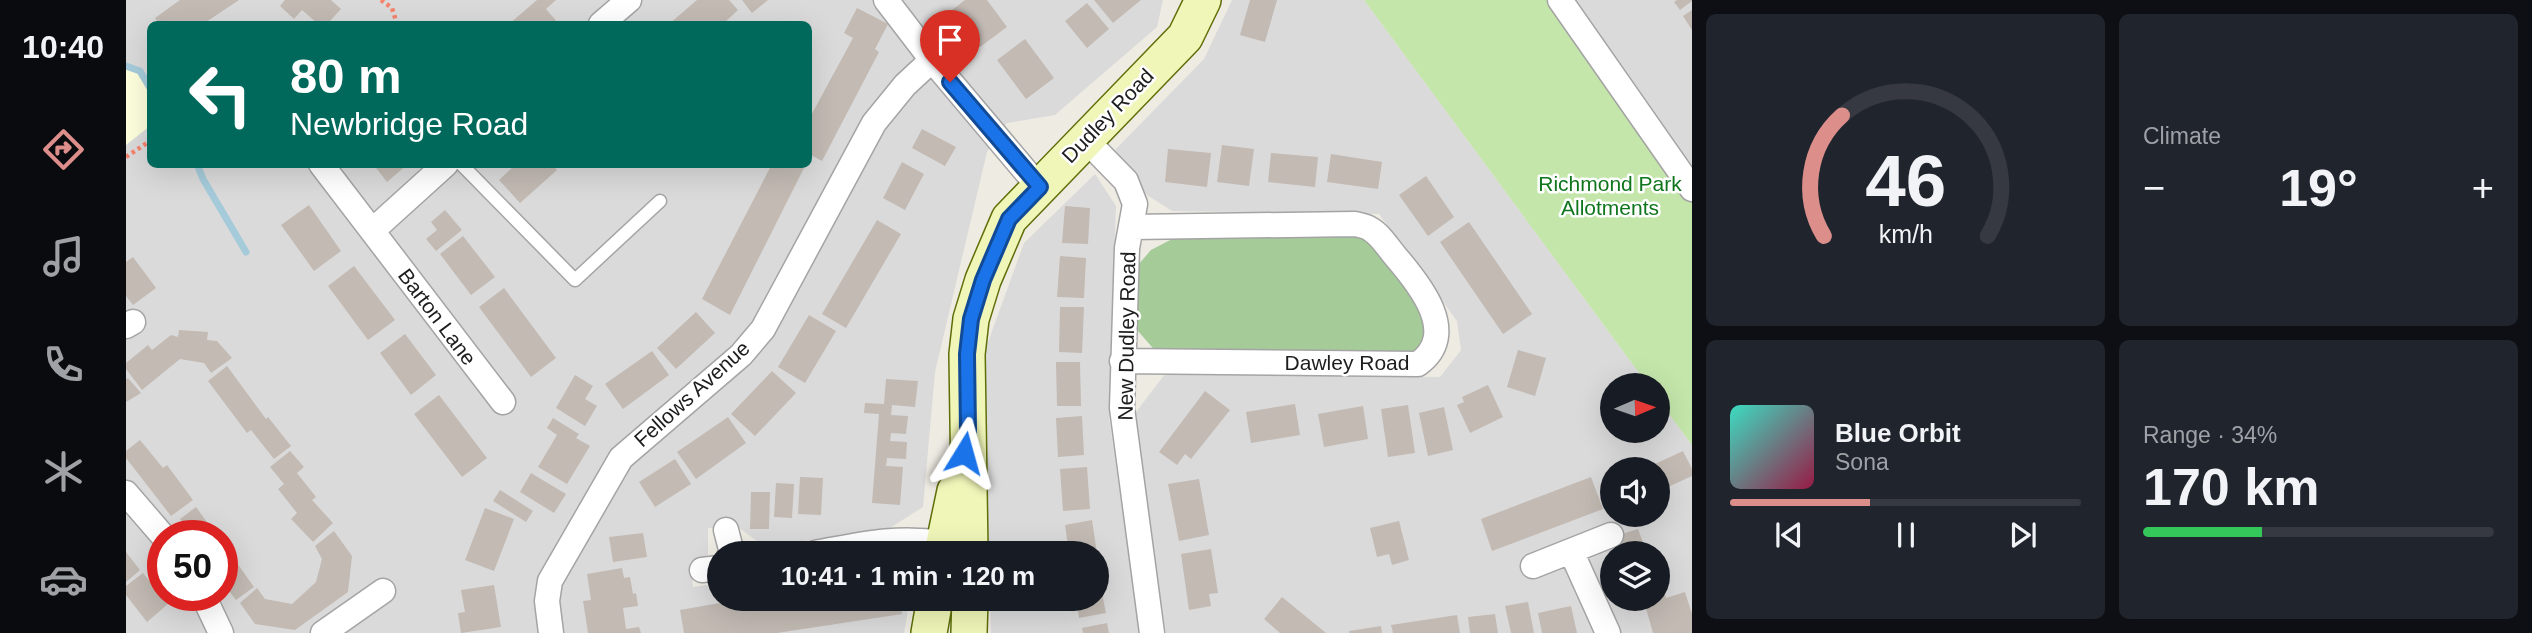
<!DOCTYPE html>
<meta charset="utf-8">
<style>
:root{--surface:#171b24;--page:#20242c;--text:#f1f3f6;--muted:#9ea1a6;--line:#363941;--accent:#dc8e8b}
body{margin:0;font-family:Helvetica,sans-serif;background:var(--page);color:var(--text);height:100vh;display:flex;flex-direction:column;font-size:26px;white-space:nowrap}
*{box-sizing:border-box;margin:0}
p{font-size:23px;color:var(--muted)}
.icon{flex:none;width:38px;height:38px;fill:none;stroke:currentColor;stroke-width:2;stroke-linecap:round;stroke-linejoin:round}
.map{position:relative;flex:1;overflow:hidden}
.sheet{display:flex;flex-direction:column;gap:14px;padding:14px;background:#0d0f14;width:840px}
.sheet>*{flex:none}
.top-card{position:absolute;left:21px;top:21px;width:665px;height:147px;border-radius:10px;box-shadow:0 7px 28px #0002;background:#00695c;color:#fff;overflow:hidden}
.needle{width:46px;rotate:88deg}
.buttons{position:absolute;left:1474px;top:373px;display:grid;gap:14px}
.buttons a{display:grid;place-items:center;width:70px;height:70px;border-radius:50%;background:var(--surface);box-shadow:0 7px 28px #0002;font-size:35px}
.speed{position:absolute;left:21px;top:520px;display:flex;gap:14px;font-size:35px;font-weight:700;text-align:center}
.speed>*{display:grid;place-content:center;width:91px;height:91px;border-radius:50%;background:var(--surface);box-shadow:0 7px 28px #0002;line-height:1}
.speed .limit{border:10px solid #d22;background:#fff;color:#111}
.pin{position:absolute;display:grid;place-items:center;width:60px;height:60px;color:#fff;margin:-72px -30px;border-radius:50% 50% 50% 0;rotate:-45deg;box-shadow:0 0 7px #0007}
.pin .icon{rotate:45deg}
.me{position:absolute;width:77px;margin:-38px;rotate:8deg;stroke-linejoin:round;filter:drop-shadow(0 0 5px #0008)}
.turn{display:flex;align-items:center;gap:24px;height:147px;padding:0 28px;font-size:32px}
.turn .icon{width:91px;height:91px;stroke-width:2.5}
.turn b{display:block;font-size:49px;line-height:60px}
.big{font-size:52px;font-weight:800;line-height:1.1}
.sheet .tile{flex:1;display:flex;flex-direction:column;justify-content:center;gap:10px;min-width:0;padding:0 24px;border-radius:10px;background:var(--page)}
.sheet .dial{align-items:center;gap:0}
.dial svg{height:182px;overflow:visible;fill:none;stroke:var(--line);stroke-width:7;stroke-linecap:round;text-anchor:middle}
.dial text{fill:var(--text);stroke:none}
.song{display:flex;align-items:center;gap:21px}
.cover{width:84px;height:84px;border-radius:10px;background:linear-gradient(135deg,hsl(170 70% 55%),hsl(340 70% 35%))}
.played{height:7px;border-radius:4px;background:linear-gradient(90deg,var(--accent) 40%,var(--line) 40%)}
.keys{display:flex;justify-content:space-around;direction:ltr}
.heat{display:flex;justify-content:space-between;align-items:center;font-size:38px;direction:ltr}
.charge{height:10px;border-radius:5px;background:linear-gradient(90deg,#34c759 34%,var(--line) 0)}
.sheet .tiles{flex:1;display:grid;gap:14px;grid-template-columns:repeat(2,1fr)}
.trip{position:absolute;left:581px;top:541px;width:402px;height:70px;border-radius:35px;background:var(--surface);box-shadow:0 7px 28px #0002;font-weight:800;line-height:70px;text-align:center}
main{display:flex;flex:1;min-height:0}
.tab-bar{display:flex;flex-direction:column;width:126px;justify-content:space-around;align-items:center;background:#090b0e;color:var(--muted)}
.tab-bar .icon{width:49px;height:49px}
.tab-bar .current{color:var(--accent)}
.tab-bar b{font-size:32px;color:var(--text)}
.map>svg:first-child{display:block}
.residential{fill:#dbdada;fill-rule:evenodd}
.education{fill:#fcfedc}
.grass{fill:#c4e6aa}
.forest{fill:#a5cb99}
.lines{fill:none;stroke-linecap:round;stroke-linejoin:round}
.stream{stroke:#a5cbda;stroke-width:7}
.building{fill:#c2bab3}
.service-casing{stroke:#a4a4a4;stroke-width:15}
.minor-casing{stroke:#a4a4a4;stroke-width:27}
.secondary-casing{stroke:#5e6f09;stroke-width:38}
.path{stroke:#f4846e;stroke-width:4.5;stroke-dasharray:3.5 3.5;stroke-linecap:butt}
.service{stroke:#fff;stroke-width:12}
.minor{stroke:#fff;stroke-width:24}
.secondary{stroke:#f0f6b8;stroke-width:35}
.route-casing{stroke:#114b97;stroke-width:18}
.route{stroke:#1a73e8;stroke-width:12}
.labels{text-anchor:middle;stroke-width:5;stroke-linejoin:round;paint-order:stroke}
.street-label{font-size:21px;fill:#1d1d1d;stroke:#fff}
.park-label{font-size:21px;fill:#10761e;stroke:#fff}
</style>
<main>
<nav class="tab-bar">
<b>10:40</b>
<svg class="icon current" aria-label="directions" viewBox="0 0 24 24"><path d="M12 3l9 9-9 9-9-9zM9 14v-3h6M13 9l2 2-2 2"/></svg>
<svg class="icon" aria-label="music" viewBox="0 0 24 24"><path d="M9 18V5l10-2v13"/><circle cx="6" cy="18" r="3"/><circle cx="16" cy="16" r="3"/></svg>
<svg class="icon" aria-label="phone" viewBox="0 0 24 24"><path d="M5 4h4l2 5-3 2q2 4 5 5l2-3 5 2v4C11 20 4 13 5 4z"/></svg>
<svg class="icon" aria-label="climate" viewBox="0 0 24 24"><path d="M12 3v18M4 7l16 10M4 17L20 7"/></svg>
<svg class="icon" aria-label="car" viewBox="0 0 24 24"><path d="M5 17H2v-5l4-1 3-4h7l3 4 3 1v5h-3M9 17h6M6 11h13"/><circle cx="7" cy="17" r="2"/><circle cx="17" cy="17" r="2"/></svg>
</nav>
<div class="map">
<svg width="1566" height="633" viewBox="0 0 1566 633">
<rect width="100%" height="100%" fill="#eeebe3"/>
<path class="residential" d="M0 0H1037L1031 27 929 115 881 123 861 152 809 372 797 507 764 528 639 547 612 527 582 528V555L564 563 567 587 593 583V598L784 599 778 633H0V145L11 135 24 126V164H682V24H24V88L14 71 0 66ZM37 536H96V595H37Z
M1106 0H1238L1522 385H1486V430H1531V398L1566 445V633H1040L1023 529 1010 412 1039 374 1314 377 1335 350 1331 321 1253 214 1046 211 1021 195 987 152 1078 59ZM1486 469H1531V514H1486ZM1486 553H1531V598H1486Z
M1434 0H1566V170Z
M969 174 990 206 983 417 1014 633H865L864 599 971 598V553H863L857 356 898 243Z"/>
<path class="education" d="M0 66 14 71 24 88V126L0 145Z"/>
<path class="grass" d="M1238 0H1434L1566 170V445L1531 398V385H1522Z"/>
<path class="forest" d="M1206 235 1238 237 1294 303 1304 340 1286 355 1032 354 1012 331 1007 300 1012 265 1025 250 1050 237Z"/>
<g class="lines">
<path class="stream" d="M0 66 14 71 24 88
M71 164 77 179 120 252"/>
</g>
<path class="building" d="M54 0H113L77 24H33L29 18Z
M159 0H205L215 9 201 24H192L176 10 168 19 154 6Z
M411 0H430L420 9 432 23 430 24H383Z
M571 0H603L612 10 597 24H543Z
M616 0H642L626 13Z
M839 0H861L881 27 854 47 826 10Z
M968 0H1015L987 23Z
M1124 0H1151L1139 42 1114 35Z
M1551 0H1566V1L1554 10 1548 2Z
M961 3 983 29 961 48 939 21Z
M731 8 762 24 749 49 753 52 696 161 685 155 682 160V121L727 38 718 33Z
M1566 10V30L1557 16Z
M899 39 928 78 900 99 871 60Z
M796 129 830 147 819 166 786 148Z
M1096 145 1128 149 1123 186 1091 182Z
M1042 149 1085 153 1081 187 1039 182Z
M1145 153 1192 157 1189 187 1142 182Z
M1205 154 1256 162 1252 189 1201 182Z
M776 162 798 174 779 210 757 198Z
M247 164H282L261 182Z
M390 164H426L431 170 394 203 373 180Z
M646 164H680L604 315 576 299Z
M1300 176 1328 217 1302 236 1273 195Z
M183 205 215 251 188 271 155 225Z
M939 206 964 208 962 244 936 243Z
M319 210 336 230 310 251 300 239 311 230 305 222Z
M751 220 775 234 720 328 696 314Z
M1343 222 1406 314 1377 334 1314 242Z
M337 236 369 277 345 295 314 254Z
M934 256 960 258 958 298 931 297Z
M7 257 30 288 7 305 0 296V262Z
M228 266 269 320 242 340 202 286Z
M378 288 430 358 405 377 353 307Z
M934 307H958L956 353 933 352Z
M570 312 589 333 550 369 531 348Z
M683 315 710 331 679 383 652 367Z
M53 330 82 332 81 340 91 341 106 358 85 373 78 363 54 359 16 390 0 369V363L22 345 26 350 45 335 52 337Z
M279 334 310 375 285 395 254 353Z
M1392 350 1420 358 1409 396 1381 387Z
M526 351 543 375 497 409 479 384Z
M930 362H954L955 406H931Z
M101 366 140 419 142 417 165 446 148 459 125 430 121 433 82 381Z
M646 371 670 393 629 436 605 414Z
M449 375 467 386 459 399 471 406 459 426 430 408Z
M2 378 15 393 0 402V379Z
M760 379 792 381 789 407 766 405 765 415 782 416 780 434 765 433 764 441 781 442 780 459 761 458 760 466 777 467 774 505 746 503 753 414 738 413 739 403 758 404Z
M1362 385 1377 417 1344 433 1331 405 1338 402 1336 397Z
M1079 391 1104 410 1065 459 1059 454 1051 465 1033 452Z
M313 395 361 458 336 477 288 414Z
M1169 404 1174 435 1125 443 1120 412Z
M1282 405 1289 453 1262 457 1255 409Z
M1237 406 1242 439 1198 447 1192 414Z
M1318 407 1327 450 1302 456 1293 413Z
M956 416 958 455 932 457 930 418Z
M602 417 620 443 570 479 551 452Z
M427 418 453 434 450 438 464 446 441 484 412 467 431 435 421 428Z
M14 440 37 468 41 465 67 500 45 516 0 458V451Z
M164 451 178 467 171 473 190 497 186 500 207 523 187 542 165 519 171 513 152 489 158 484 144 467Z
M1557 451 1566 469V476L1531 492V469H1518Z
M549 459 565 484 529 507 513 482Z
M961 467 964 509 937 511 934 469Z
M405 473 440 494 428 513 394 492Z
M674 477 697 478 695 515 672 514Z
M1465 477 1477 509 1366 551 1355 519Z
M1073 479 1083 535 1053 541 1042 484Z
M650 483 668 484 666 518 648 517Z
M374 490 407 511 400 522 367 501Z
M625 492H644L643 529H624Z
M70 507 91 536H66L54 519Z
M359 508 388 519 368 571 339 560Z
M966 520 971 553H943L939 525Z
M1273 521 1283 560 1266 565 1263 554 1251 557 1244 528Z
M1512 529 1521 553H1500L1493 535Z
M208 531 226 556 222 592 169 630 129 624 114 603 131 588 139 599 166 604 190 582 196 559 189 546Z
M517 533 521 557 487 562 483 537Z
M96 542 128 587 110 600 96 582Z
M1085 549 1092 593 1083 594 1085 606 1063 610 1055 554Z
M0 552 14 570 0 582Z
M496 568 498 578 504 577 507 594 510 593 512 606 497 608 500 629 513 627 515 633H462L457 601 465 600 461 574Z
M971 569 980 613 953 618 950 598H971Z
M17 573 42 604 21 622 0 595V586Z
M1532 573 1540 598 1559 592 1566 614V633H1527L1517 598H1531Z
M368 585 375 627 335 633 332 613 339 612 335 590Z
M1156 597 1200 633H1154L1138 619Z
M622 598H773L776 614 651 633H558L554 610Z
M1402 602 1408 633H1385L1379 606Z
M1445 606 1451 633H1416L1412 613Z
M1369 614 1372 633H1344L1342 617Z
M1331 615 1334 633H1267L1265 625Z
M981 623 983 633H957L956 628Z
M1255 626 1256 633H1223V631Z"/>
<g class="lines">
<defs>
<path id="service" d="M335 164 449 280 534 201"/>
<path id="minor" d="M760 0 806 60 913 187
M1434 0 1566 189
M475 24 503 0
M959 139 1000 181 1009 204 1001 248 996 408 1026 633
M195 164 377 402
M246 231 320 164
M0 326 7 322
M996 361 1292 364C1334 334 1294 285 1270 257 1263 249 1254 234 1244 229 1240 226 1234 225 1229 224L1005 227
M0 493 37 536
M600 530 606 553
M1445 551 1482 633
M689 553C737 544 768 536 818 543
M1407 566 1485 535
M576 570 593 568
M77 595 95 633
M197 633 257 591
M425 633 421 601 424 581 495 458 615 355 637 329 748 123 779 85 806 60"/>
<path id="secondary" d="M816 553 829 491
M844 553 841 354 845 319 857 280 883 219 1059 37 1077 0
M803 633 809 598
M843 633 844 598"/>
</defs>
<use href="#service" class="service-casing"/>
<use href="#minor" class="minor-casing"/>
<use href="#secondary" class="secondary-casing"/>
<path class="path" d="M255 0 266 8 271 24
M0 157 24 141"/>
<use href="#service" class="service"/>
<use href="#minor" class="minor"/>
<use href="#secondary" class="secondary"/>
</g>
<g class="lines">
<defs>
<path id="route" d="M824 82 914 187 883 219 857 280 845 319 841 354 842 431 838 453"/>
</defs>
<use href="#route" class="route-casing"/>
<use href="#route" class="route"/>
</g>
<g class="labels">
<g class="street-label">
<text transform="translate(982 116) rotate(-46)" y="7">Dudley Road</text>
<text transform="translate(311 317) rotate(53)" y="7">Barton Lane</text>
<text transform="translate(1001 336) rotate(-89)" y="7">New Dudley Road</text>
<text x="1221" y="370">Dawley Road</text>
<text transform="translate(566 394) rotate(-42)" y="7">Fellows Avenue</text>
</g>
<g class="park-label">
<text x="1484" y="191">Richmond Park<tspan x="1484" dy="24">Allotments</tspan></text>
</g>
</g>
</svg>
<div class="buttons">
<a><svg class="needle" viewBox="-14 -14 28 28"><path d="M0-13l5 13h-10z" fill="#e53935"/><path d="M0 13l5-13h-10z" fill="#9ea1a6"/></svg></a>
<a><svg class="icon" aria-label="sound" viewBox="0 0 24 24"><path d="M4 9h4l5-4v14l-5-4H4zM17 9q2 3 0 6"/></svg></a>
<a><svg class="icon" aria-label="layers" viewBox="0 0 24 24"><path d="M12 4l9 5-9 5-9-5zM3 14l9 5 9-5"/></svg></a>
</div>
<div class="speed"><div class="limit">50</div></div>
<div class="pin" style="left:824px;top:82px;background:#d93025"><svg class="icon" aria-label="arrive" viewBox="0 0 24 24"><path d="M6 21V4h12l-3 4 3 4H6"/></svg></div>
<svg class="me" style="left:838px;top:453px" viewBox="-20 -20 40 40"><path d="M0-17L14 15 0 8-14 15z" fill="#1a73e8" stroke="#fff" stroke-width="4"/></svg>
<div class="trip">10:41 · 1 min · 120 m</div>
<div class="top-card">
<div class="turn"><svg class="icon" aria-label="left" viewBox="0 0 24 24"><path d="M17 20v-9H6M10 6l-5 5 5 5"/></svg><div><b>80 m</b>Newbridge Road</div></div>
</div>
</div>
<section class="sheet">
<div class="tiles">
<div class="tile dial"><svg viewBox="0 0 100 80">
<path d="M14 69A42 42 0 1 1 86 69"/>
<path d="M14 69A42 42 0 0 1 22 16" stroke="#dc8e8b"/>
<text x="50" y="56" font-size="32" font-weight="700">46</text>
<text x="50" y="72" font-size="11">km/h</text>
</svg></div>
<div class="tile"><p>Climate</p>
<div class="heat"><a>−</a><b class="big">19°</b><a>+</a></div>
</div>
<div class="tile">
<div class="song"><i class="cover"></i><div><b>Blue Orbit</b><p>Sona</p></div></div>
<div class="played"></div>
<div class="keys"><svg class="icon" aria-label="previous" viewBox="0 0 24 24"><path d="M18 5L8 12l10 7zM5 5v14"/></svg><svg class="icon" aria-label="pause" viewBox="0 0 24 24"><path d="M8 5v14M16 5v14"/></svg><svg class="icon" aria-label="next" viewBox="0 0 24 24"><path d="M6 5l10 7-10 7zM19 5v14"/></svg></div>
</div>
<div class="tile"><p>Range · 34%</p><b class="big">170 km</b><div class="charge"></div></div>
</div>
</section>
</main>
